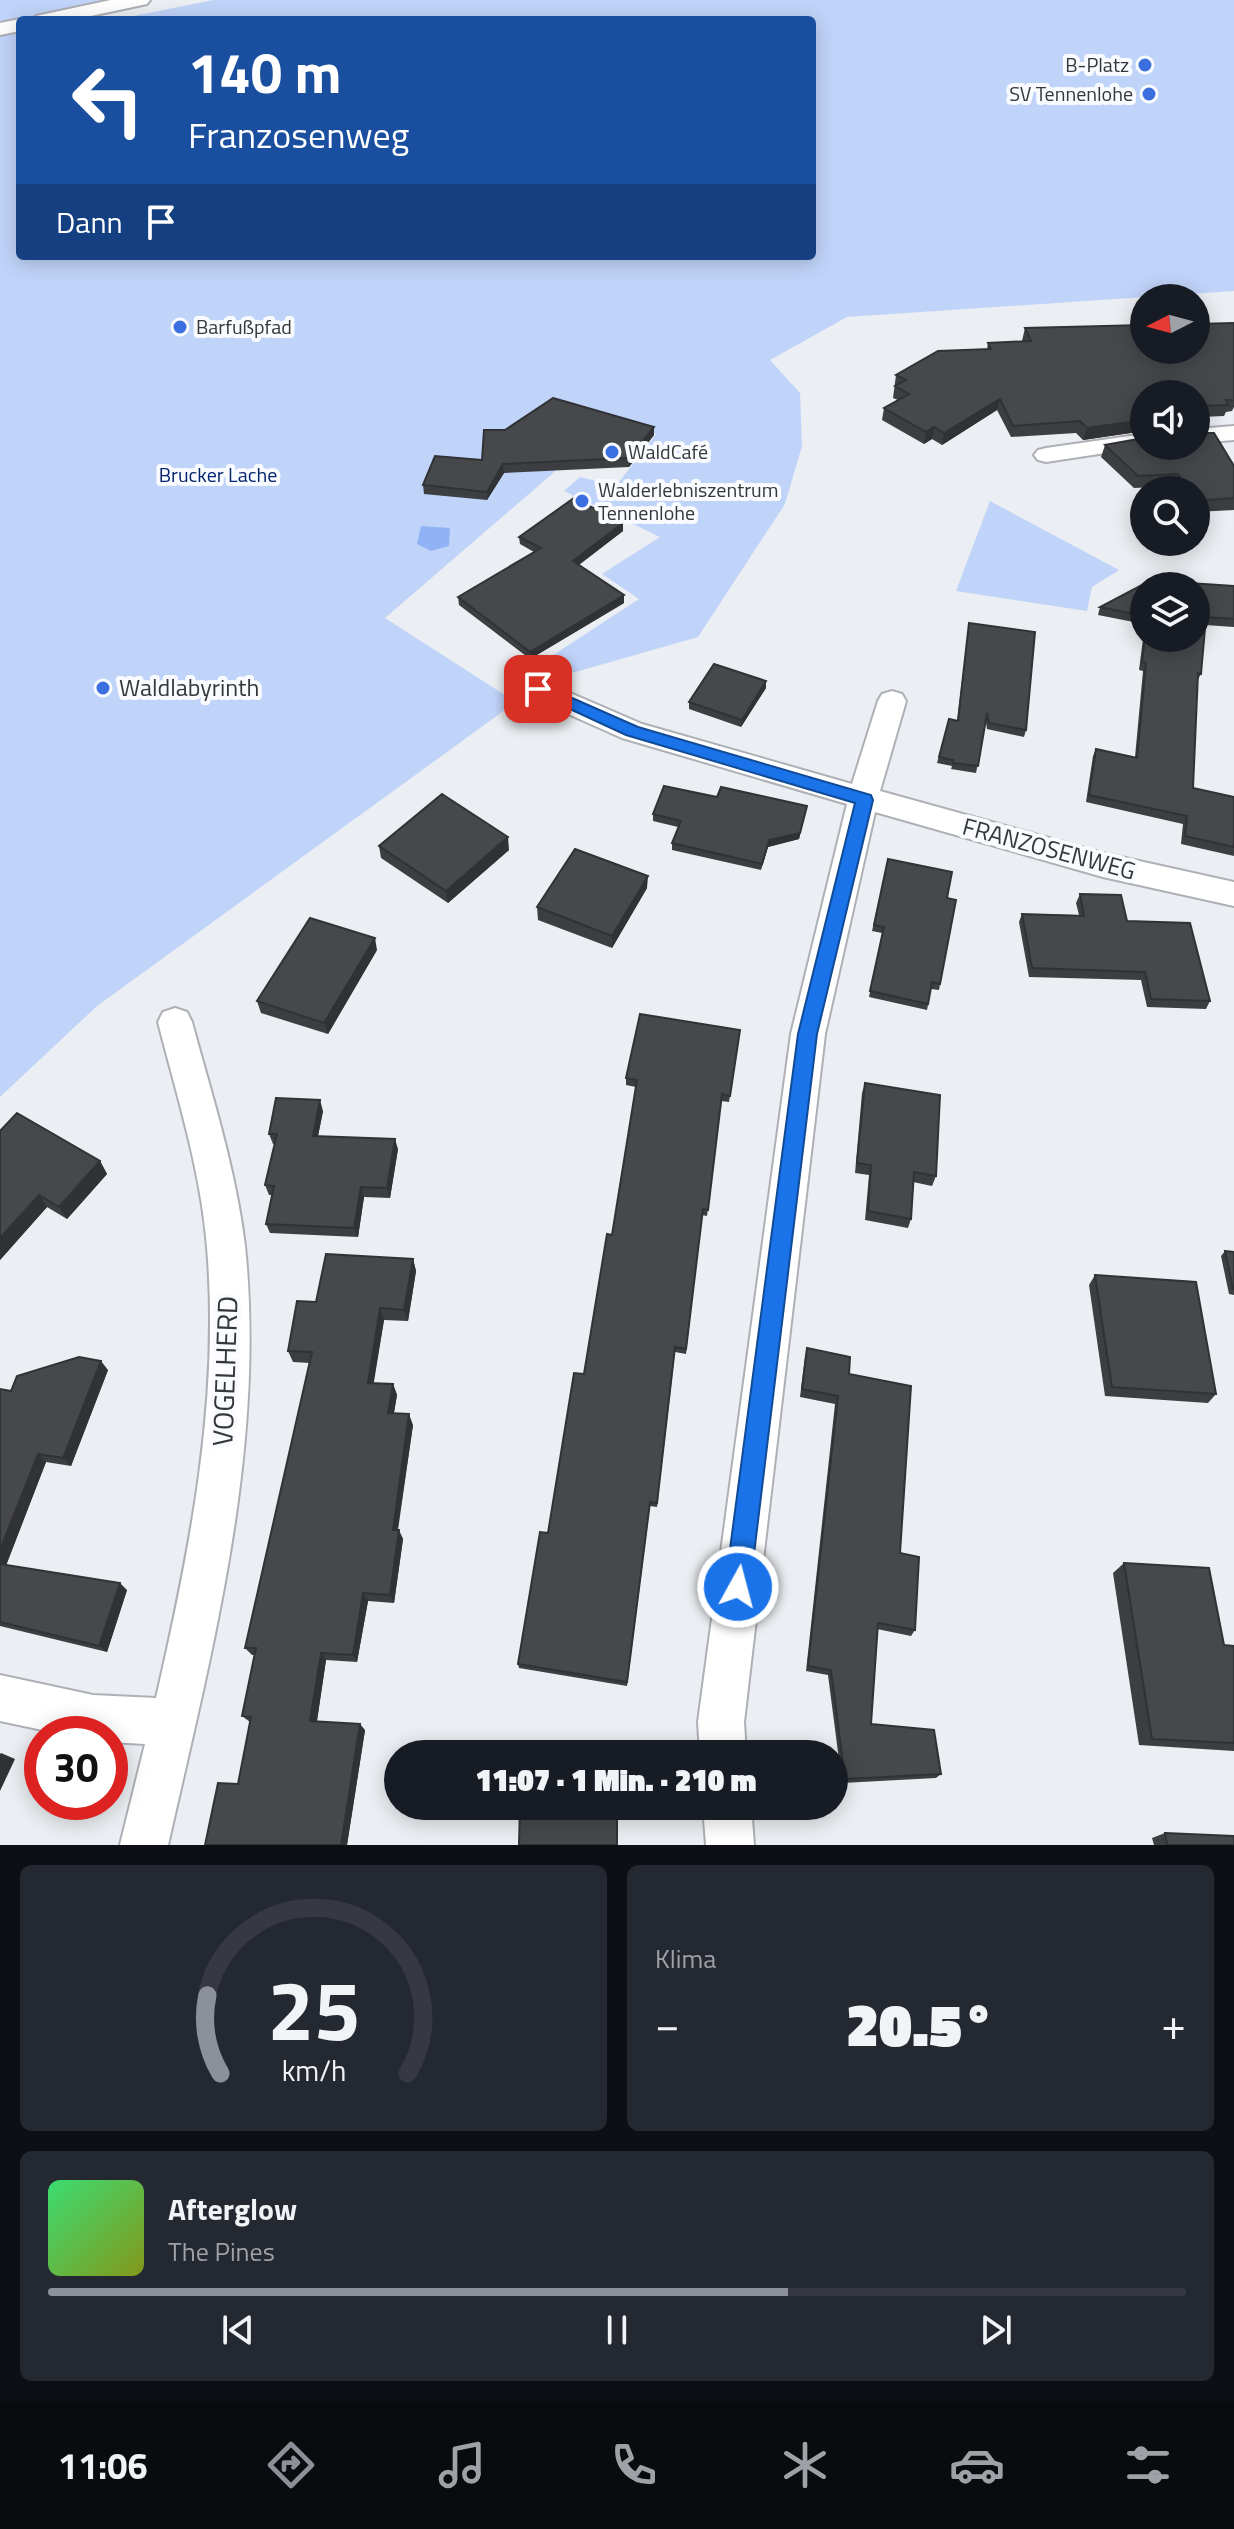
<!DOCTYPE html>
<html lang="de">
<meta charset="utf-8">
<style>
:root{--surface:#171b24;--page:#242831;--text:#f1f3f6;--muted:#9ea1a6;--line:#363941;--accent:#8c9099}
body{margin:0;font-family:"Titillium Web",sans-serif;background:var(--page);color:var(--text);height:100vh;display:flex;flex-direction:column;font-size:30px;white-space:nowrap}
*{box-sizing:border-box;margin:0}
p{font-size:26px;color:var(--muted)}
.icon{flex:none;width:44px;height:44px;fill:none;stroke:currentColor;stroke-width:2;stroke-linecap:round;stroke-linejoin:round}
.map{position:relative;height:1845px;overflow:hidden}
.details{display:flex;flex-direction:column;gap:20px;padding:20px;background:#0d0f14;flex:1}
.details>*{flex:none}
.guide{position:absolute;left:16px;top:16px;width:800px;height:244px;border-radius:8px;box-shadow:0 4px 20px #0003;background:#1a4fa0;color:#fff;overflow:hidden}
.needle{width:52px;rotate:264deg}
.tools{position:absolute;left:1130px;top:284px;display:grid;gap:16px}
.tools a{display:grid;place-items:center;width:80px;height:80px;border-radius:50%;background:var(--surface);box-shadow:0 4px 20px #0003;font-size:40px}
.speed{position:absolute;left:24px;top:1716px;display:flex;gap:16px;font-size:40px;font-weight:700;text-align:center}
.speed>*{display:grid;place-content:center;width:104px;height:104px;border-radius:50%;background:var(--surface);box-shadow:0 4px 20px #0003;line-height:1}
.speed .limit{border:12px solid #d22;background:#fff;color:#111}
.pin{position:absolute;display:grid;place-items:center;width:68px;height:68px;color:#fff;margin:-34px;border-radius:16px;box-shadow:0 4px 12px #0006}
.me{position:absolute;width:88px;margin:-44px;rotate:7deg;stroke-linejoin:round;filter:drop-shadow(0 0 6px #0008)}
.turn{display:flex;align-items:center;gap:28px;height:168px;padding:0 40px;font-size:36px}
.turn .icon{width:104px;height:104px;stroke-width:2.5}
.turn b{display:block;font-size:56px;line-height:68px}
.then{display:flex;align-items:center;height:76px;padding:0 40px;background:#0003;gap:16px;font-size:30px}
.big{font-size:60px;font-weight:800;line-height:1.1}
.details .widget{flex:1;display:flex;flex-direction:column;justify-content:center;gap:12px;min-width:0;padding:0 28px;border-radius:12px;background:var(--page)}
.details .dial{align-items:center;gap:0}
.dial svg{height:208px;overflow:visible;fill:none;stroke:var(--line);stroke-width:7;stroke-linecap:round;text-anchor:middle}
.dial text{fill:var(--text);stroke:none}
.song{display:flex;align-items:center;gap:24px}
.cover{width:96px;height:96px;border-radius:12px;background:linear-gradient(135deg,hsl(140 70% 55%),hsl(70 70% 35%))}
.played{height:8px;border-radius:4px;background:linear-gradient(90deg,var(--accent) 65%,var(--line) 65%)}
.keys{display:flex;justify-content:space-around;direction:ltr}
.heat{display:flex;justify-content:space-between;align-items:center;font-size:44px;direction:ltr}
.details .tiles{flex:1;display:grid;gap:20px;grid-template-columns:1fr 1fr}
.widget:last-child{grid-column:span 2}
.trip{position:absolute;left:384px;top:1740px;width:464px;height:80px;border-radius:40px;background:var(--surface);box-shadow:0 4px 20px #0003;font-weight:800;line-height:80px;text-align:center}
.tabs{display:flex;height:128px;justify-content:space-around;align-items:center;background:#090b0e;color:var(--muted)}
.tabs .icon{width:56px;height:56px}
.tabs .on{color:var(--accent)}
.tabs b{font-size:36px;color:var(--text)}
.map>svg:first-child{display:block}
.green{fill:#c0d4f9}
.water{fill:#91b3f5}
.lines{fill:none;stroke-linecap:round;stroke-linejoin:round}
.minor-casing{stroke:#aeb0b5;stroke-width:4}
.tertiary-casing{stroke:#aeb0b5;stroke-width:4}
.minor{fill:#fff;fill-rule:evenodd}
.tertiary{fill:#fff;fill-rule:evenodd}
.wall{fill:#3c3e41}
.shaded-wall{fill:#313235}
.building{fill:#46484c;stroke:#313235;stroke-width:2}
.route{fill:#1a73e8;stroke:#114b97;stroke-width:2}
.poi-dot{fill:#3b6ede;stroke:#f9fbff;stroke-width:3}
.labels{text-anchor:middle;stroke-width:8;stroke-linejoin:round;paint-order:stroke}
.far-poi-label{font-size:20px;fill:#363739;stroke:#f9fbff;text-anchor:start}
.far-park-label{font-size:20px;fill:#06256f;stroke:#f9fbff}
.poi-label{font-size:24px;fill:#363739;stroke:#f9fbff;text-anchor:start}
.street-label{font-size:24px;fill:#363739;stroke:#f9fbff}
.near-street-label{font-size:28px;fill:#363739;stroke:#f9fbff}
</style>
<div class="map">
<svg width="1234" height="1845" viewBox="0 0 1234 1845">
<rect width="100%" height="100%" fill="#ebeef2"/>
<path class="green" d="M0 0H121L0 25Z
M213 0H1234V291L847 317 770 360 800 393 802 446 785 504 698 637 565 675 538 665 639 599 602 574 660 537 564 491 580 477 616 486 656 434 603 421 551 475 385 618 516 702 97 1006 0 1097V33L20 29V256H812V20H114Z
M990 501 1119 570 1092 587 1087 611 956 591Z"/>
<path class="water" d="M421 526 450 528 449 546 431 551 417 544Z"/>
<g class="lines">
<defs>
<path id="minor" d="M1234 426V440L1196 443V429Z
M1144 434V446H1152L1046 462 1038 460 1034 455 1038 450 1046 448Z
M538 679 642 724 852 784 878 701 882 694 892 691 902 694 906 701 880 791 1103 853 1234 882V906L1103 877 875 812 825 1034 749 1679 744 1722 746 1754H700L698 1722 791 1034 847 804 622 738 528 696 524 689 528 682Z
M175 1008 187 1012 192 1022C212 1096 236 1170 245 1246 266 1448 212 1650 168 1845H120L145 1744 110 1742V1734H61L0 1721V1675L93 1695 156 1698C190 1550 220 1400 207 1247 201 1171 177 1096 158 1022L163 1012Z
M703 1806H751L754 1845H706Z"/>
<path id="tertiary" d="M111 0H150L147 4 72 20H33L36 16Z
M20 19 25 20H20V31L0 35V23Z"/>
</defs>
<use href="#minor" class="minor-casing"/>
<use href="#tertiary" class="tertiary-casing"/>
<use href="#minor" class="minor"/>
<use href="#tertiary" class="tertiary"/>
</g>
<path class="wall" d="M1234 323V407L1232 411 1226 412 1224 416 1201 417 1198 425V433L1234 466V510L1196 512V490H1177L1174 486 1134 488 1101 457 1105 445 1196 446 1144 394V431L1083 440 1076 433 1011 437 997 410 942 445 932 439 924 444 882 420 884 408 898 400 893 398 896 375 987 349 988 343 1022 341 1025 328Z
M654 427V435L629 467 504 473 487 500 424 494 423 485 482 460Z
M623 523V531L579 565 624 595V603L530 659 459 605 458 597 534 552 520 544 519 537Z
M1163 574 1174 582 1234 586V627L1205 625 1201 674 1197 681 1193 788 1234 797V856L1181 844 1183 824 1086 802 1093 756 1096 749 1135 757 1143 671 1139 670 1144 631V638H1196V586H1144V624L1098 615 1100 607Z
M969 623 1026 730 1024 737 987 729 986 722 976 773 951 769 952 766 937 763 949 719 957 721Z
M766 681V688L741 727 689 709V702Z
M717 797 807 806 799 839 768 847 761 870 672 850V843L678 827 653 821V814Z
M379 846 509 850 448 903 381 858Z
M888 859 947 898 940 984 939 990 931 989 927 1010 869 997 882 933 872 931Z
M647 888 612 948 538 920 537 907Z
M1080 894 1127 921 1210 1001 1206 1009 1147 1007 1141 980 1029 977 1019 922 1022 914 1079 915 1076 903Z
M377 950 328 1034 261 1013 257 1001Z
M740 1030 729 1102 721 1101 707 1216 702 1215 686 1354 675 1352 657 1507 650 1506 627 1686 519 1668 518 1664 584 1374 612 1235 636 1087 626 1085V1078Z
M865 1083 936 1176 932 1186 913 1182 911 1219 908 1228 865 1220 869 1175 855 1173 862 1093Z
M323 1111 318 1136 398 1149 390 1198 364 1197 358 1237 270 1233 266 1224 272 1195H269L265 1185 275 1144H273L269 1134Z
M0 1131 100 1161 107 1174 67 1219 47 1207 0 1260Z
M1225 1251 1234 1252V1295L1229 1294 1221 1256Z
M413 1259 416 1271 408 1321 384 1320 373 1383 393 1384 397 1395 394 1413 413 1425 398 1530 403 1539 394 1603 368 1601 357 1662 326 1660 317 1721 365 1730 347 1845H205L238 1784 250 1722 242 1716 255 1655H252L245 1648 310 1363 293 1362 288 1351 316 1302Z
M1095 1275 1216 1394 1208 1403 1105 1396 1089 1285Z
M807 1348 849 1374 900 1553 915 1630 911 1636 877 1629 871 1724 941 1774 936 1778 842 1783 828 1675 806 1671 835 1404 800 1397 805 1357Z
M108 1370 71 1466 46 1462 6 1565 127 1590 107 1652 0 1626V1389L11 1391Z
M1124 1563 1224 1645 1234 1646V1751L1139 1745 1113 1573Z
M1165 1833 1234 1845H1154L1152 1838Z"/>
<path class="shaded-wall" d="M1000 399 997 410 942 445 944 433Z
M1144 420V431L1083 440 1087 428Z
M654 427V435L629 467V458Z
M934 427 932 439 924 444 926 432Z
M503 464 504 473 487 500V492Z
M623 523V531L573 569V561Z
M624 595V603L530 659V652Z
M766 681V688L741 727 742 720Z
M807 806 799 839 768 847 761 870 769 840Z
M508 837 509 850 448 903 446 891Z
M648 876 647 888 612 948V936Z
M375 938 377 950 328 1034 324 1023Z
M320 1100 323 1111 316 1146 313 1136Z
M395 1139 398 1149 390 1198 387 1188Z
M100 1161 107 1174 67 1219 59 1207Z
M361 1187 364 1197 358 1237 354 1228Z
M39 1195 47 1207 0 1260V1238Z
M413 1259 416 1271 408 1321 404 1310Z
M380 1308 384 1320 372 1394 368 1383Z
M101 1361 108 1370 71 1466 63 1458Z
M393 1384 397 1395 392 1423 388 1413Z
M409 1414 413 1425 396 1539 393 1530Z
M38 1454 46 1462 4 1571 0 1567V1550Z
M399 1530 403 1539 394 1603 390 1595Z
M120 1583 127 1590 107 1652 99 1646Z
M363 1593 368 1601 357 1662 353 1655Z
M321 1653 326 1660 316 1727 310 1721Z
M360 1724 365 1730 347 1845H341Z
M1 1753 15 1759 0 1791V1754Z"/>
<path class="building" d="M1234 323V400H1226L1228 405 1197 406 1202 414 1197 417 1198 433H1214L1234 466V498L1196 501V490H1188L1178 474 1138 476 1105 445 1144 438V446H1196V394H1144V420L1087 428 1080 421 1013 426 1000 399 944 433 934 427 926 432 884 408 909 394 895 386 906 380 896 375 938 351 991 349 988 343 1031 341 1025 328 1144 325V350H1196V324Z
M553 398 654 427 629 458 503 464 487 492 423 485 435 456 482 460 484 430H505Z
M574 498 601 512 611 506 623 523 573 561 624 595 530 652 458 597 541 548 519 537Z
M1163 574 1174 582 1234 586V619L1206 617 1201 674 1198 673 1193 788 1234 797V847L1185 836 1187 816 1089 795 1096 749 1137 758 1146 663 1142 662 1145 638H1196V586H1144V616L1100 607Z
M969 623 1035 632 1026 730 989 723 987 713 978 766 953 763V760L939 757 949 719 958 721Z
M714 664 766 681 742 720 689 702Z
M664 786 717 797 721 787 807 806 800 833 769 840 762 864 672 843 681 821 653 814Z
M442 794 508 837 446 891 379 846Z
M575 849 648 876 612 936 537 907Z
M888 859 952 872 947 898 956 900 940 984 932 982 928 1004 870 991 884 927 874 925Z
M1080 894 1121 895 1127 921 1190 923 1210 1001 1151 999 1145 972 1032 968 1022 914 1084 916Z
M310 918 375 938 324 1023 257 1001Z
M640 1014 740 1030 730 1096 722 1094 708 1210 703 1209 686 1349 675 1347 657 1503 650 1502 627 1682 518 1664 540 1532 548 1533 574 1373 584 1374 607 1234 612 1235 637 1080 626 1078Z
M865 1083 940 1095 936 1176 914 1172 911 1219 868 1211 871 1165 857 1163Z
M276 1098 320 1100 313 1136 395 1139 387 1188 361 1187 354 1228 266 1224 274 1186 265 1185 277 1134H269Z
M17 1113 100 1161 59 1207 39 1195 0 1238V1131Z
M1225 1251 1234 1252V1289H1233Z
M326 1254 413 1259 404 1310 380 1308 368 1383 393 1384 388 1413 409 1414 393 1530H399L390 1595 363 1593 353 1655 321 1653 310 1721 360 1724 341 1845H205L218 1783 238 1784 251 1717 242 1716 256 1648H245L312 1352 288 1351 297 1301 316 1302Z
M1095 1275 1196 1282 1216 1394 1112 1387Z
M807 1348 850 1357 849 1374 911 1386 900 1553 919 1557 915 1630 878 1623 871 1724 934 1730 941 1774 845 1779 831 1670 808 1666 838 1396 802 1389Z
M79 1357 101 1361 63 1458 38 1454 0 1550V1389L11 1391 17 1376Z
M1124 1563 1209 1568 1224 1645 1234 1646V1743L1152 1739Z
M0 1564 120 1583 99 1646 0 1622Z
M520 1806H617V1845H519Z
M1165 1833 1234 1836V1845H1167Z"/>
<path class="route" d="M538 683 638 727 871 795 873 800 817 1034 750 1587 746 1595 738 1599 729 1595 725 1587 798 1034 855 803 626 735 533 692 530 689Z"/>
<g class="poi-dot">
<circle cx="1145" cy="65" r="8"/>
<circle cx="1149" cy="94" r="8"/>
<circle cx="180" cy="327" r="8"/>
<circle cx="612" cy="452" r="8"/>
<circle cx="582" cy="501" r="8"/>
<circle cx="103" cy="688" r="8"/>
</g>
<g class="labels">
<g class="far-poi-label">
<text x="1129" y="72" text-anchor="end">B-Platz</text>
<text x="1133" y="101" text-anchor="end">SV Tennenlohe</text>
<text x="196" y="334">Barfußpfad</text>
<text x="628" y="459">WaldCafé</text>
<text x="598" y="497">Walderlebniszentrum<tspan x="598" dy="23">Tennenlohe</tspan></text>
</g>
<g class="far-park-label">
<text x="218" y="482">Brucker Lache</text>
</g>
<g class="poi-label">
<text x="119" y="696">Waldlabyrinth</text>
</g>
<g class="street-label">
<text transform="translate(1049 849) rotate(15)" y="8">FRANZOSENWEG</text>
</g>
<g class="near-street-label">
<text transform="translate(225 1371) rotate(-88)" y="10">VOGELHERD</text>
</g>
</g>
</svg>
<div class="tools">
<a><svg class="needle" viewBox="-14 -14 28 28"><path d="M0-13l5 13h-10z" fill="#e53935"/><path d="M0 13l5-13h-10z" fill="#9ea1a6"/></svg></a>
<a><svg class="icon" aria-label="sound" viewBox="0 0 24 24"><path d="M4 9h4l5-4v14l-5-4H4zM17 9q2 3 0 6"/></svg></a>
<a><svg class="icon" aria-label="search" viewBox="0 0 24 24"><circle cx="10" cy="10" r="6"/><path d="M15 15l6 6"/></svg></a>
<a><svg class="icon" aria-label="layers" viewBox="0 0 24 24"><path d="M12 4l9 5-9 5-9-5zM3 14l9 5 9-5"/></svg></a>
</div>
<div class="speed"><div class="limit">30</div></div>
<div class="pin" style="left:538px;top:689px;background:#d93025"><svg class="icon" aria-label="arrive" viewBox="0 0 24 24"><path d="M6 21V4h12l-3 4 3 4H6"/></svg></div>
<svg class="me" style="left:738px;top:1587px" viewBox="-20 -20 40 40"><circle r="17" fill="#1a73e8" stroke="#fff" stroke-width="3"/><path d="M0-11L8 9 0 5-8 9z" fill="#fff"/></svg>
<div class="trip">11:07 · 1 Min. · 210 m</div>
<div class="guide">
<div class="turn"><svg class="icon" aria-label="left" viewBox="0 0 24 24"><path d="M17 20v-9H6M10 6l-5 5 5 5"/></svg><div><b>140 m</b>Franzosenweg</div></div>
<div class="then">Dann<svg class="icon" aria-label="arrive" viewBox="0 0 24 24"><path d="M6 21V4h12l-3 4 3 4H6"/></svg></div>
</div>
</div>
<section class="details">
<div class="tiles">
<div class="widget dial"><svg viewBox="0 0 100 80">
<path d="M14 69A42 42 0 1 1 86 69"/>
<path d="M14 69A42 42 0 0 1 9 39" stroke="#8c9099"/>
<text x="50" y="56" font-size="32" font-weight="700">25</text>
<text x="50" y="72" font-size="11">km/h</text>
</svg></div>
<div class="widget"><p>Klima</p>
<div class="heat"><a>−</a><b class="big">20.5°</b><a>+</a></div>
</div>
<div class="widget">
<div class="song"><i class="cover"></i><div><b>Afterglow</b><p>The Pines</p></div></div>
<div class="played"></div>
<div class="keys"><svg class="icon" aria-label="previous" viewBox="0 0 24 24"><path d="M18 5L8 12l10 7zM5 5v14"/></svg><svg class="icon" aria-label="pause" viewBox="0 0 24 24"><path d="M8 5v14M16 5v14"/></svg><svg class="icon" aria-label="next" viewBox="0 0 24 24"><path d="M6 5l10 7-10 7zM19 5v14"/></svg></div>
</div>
</div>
</section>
<nav class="tabs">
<b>11:06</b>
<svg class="icon on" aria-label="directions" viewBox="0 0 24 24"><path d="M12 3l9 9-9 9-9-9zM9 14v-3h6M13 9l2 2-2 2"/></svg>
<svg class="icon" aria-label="music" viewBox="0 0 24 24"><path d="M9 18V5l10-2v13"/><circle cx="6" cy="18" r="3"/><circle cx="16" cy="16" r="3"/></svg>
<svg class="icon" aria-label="phone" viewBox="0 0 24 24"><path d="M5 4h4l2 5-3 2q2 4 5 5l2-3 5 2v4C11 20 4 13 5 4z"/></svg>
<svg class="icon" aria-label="climate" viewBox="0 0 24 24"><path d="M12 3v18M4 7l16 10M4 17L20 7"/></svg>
<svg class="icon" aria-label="car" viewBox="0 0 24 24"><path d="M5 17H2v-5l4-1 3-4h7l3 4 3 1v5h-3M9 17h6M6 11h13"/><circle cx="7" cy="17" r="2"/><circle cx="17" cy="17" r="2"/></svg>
<svg class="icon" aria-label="filters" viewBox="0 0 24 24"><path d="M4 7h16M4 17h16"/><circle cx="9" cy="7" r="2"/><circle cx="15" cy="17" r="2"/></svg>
</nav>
